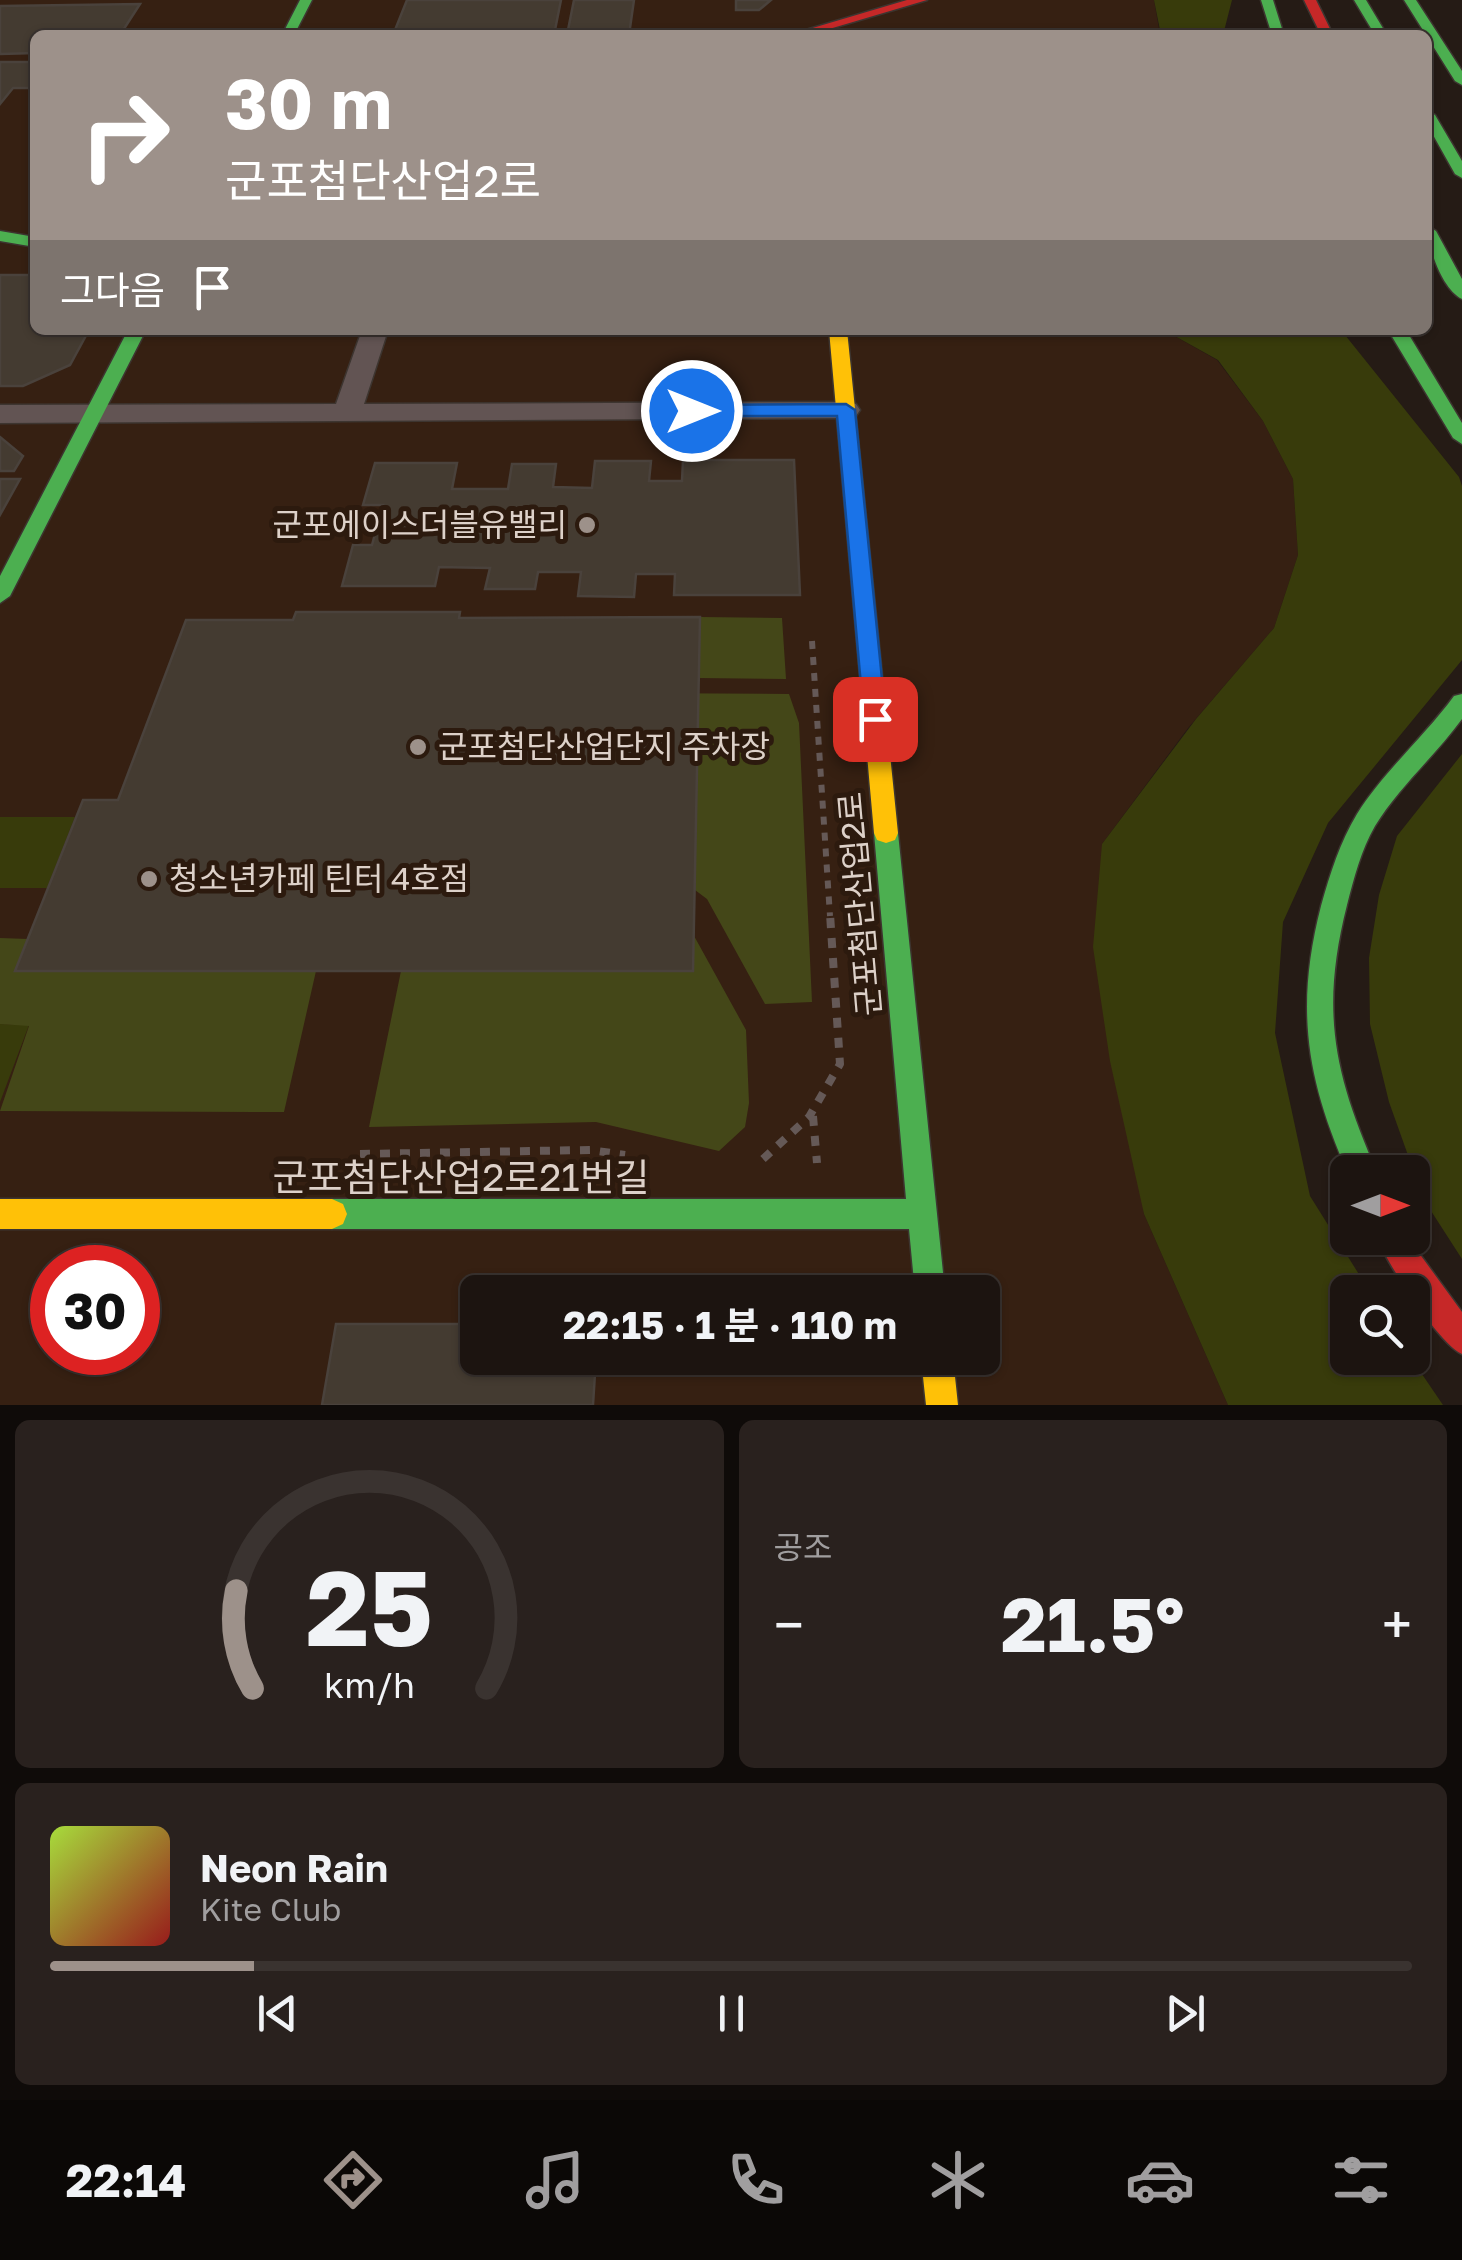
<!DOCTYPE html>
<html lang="ko">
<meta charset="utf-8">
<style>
:root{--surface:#1c1410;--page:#29211e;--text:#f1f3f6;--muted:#a09e9f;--line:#3a3330;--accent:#9d918a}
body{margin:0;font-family:"Golos Text","Noto Sans KR",sans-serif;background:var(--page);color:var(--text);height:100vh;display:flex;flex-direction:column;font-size:38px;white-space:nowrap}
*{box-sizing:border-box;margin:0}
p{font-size:32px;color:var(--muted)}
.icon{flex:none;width:55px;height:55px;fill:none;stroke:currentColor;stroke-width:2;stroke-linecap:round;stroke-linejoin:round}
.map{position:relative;height:1405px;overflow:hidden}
.details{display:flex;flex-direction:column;gap:15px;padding:15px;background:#0f0b09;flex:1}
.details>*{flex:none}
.guide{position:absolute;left:30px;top:30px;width:1402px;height:305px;border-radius:15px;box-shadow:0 2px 8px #0004,0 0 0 2px var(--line);background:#9d918a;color:#fff;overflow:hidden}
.needle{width:65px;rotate:90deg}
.tools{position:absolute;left:1330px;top:1155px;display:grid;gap:20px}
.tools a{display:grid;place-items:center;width:100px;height:100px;border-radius:15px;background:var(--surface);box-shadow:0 2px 8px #0004,0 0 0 2px var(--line);font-size:50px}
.speed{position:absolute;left:30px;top:1245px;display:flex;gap:20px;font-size:50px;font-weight:700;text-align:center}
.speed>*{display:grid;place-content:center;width:130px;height:130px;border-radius:50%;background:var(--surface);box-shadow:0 2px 8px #0004,0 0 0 2px var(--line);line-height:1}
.speed .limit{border:15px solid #d22;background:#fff;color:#111}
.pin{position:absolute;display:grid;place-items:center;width:85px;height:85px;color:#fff;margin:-42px;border-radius:20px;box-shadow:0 5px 15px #0006}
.me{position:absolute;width:110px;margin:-55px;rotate:90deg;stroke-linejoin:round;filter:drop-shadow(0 0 8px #0008)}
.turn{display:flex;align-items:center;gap:35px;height:210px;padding:0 30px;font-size:45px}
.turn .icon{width:130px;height:130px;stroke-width:2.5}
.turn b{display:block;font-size:70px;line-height:85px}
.then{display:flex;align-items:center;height:95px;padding:0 30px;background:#0003;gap:20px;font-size:38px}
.big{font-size:75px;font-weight:700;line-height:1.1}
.details .tile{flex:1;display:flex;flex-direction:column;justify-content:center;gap:15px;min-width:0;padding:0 35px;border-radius:15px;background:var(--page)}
.details .dial{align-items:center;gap:0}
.dial svg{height:260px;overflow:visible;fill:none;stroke:var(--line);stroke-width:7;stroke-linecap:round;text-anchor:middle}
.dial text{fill:var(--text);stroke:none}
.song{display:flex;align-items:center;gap:30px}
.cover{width:120px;height:120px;border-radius:15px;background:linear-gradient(135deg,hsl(80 70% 55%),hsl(0 70% 35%))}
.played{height:10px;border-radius:5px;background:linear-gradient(90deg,var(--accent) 15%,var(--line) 15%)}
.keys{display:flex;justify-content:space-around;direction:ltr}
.heat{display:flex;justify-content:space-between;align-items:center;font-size:55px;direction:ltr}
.details .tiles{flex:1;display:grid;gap:15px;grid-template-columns:1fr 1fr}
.tile:last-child{grid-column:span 2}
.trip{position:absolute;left:460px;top:1275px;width:540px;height:100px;border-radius:15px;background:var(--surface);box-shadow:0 2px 8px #0004,0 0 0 2px var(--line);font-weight:700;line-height:100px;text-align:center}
.dock{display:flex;height:160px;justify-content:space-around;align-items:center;background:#0b0806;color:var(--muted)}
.dock .icon{width:70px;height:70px}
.dock .on{color:var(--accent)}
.dock b{font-size:45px;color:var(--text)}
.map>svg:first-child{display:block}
.built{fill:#362012;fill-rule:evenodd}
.green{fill:#383b0b}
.forest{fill:#444718}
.building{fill:#443b31;stroke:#4a423c;stroke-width:2.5}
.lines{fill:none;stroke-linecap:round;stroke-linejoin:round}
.street-casing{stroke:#3d3530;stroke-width:3}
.fast-casing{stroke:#3d3530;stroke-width:3}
.slow-casing{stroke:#3d3530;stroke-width:3}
.jam-casing{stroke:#3d3530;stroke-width:3}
.path-far1{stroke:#655957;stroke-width:6;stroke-dasharray:8 8;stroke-linecap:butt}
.path{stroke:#655957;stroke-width:8;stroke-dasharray:10 10;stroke-linecap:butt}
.street{fill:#625453;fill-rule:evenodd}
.fast{fill:#4caf50;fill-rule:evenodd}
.slow{fill:#ffc107;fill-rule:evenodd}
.jam{fill:#c62828;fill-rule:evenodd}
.route{fill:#1a73e8;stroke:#114b97;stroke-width:2.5}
.poi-dot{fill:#9d918a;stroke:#2c1a0e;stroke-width:4}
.labels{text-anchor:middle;stroke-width:10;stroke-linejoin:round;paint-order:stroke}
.poi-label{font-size:32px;fill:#ddd1c9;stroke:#2c1a0e;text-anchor:start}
.street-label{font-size:32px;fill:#ddd1c9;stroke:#2c1a0e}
.near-street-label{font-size:38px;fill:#ddd1c9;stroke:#2c1a0e}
</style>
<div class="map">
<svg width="1462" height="1405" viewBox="0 0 1462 1405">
<rect width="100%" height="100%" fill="#251b15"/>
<path class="built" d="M0 0H1154L1160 35H35V330H1164L1217 360 1263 421 1293 479 1298 555 1274 628 1188 728 1102 844 1144 1214 1228 1405H0ZM52 1268H138V1352H52ZM478 1292H982V1358H478Z"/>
<path class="green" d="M1154 0H1232L1223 35H1161Z
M1164 330H1341L1459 477 1462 486V660L1328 823 1283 922 1275 1033 1310 1196 1370 1292H1348V1358H1411L1443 1405H1228L1144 1214 1110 1061 1093 947 1102 844 1196 719 1274 628 1298 555 1293 479 1263 421 1218 360Z
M1462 754V1259L1424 1200 1389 1102 1370 1024 1369 958 1379 895 1397 836Z
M0 817H75L47 888H0Z
M0 1024 29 1025 0 1102Z"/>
<path class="forest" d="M700 617 782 618 786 679 698 678Z
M621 693 789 694 799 723 812 1002 765 1004 707 899 695 890 677 891Z
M688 925 746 1030 749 1103 745 1127 719 1151 596 1122 369 1127 401 971H529L557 943Z
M0 938 28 939 16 971H316L284 1112 0 1111 29 1026 0 1024Z"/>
<path class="building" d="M407 0H561L554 35H393Z
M574 0H634L629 35H567Z
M736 0H771L759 10H736Z
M140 4 120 35H35V53L0 54V6Z
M0 62H35V88H13L0 104Z
M0 275H35V330H89L70 365 23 386H0Z
M0 437 23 456 14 471H0Z
M683 460H794L800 595H674L675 574H636L634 597 578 596 581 572H538L535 589H485L490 568 439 567 435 586H342L353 545H372L383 505H363L375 463H457L452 489H508L512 464H556L553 487 592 488 595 461H651L649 481H682Z
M0 479H20L0 515Z
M296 612H460L459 618 700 617 693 971H15L83 800H118L186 620H293Z
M336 1324H478V1358H596L593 1405H322Z"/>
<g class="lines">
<defs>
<path id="street" d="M362 330H388L364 404 846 402 856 404 860 410 856 416 846 418 0 423V405L336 404Z"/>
<path id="fast" d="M300 0H312L294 35H282Z
M1261 0H1273L1284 35H1272Z
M1354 0H1366L1387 35H1375Z
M1404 0H1416L1462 71V85L1455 81Z
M1428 111 1435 115 1462 161V178L1455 174 1428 126Z
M1428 226 1436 231 1462 279V299C1442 289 1427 247 1428 226Z
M0 231 35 237V247L0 241Z
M128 330H146L10 596 0 603V576Z
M1388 330H1406L1462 423V444L1453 438Z
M1462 694V719C1435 756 1399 787 1375 826 1361 850 1354 878 1347 905 1320 1011 1334 1074 1377 1172L1348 1173C1306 1079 1295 1007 1321 906 1330 874 1340 842 1357 814 1384 771 1424 737 1454 696Z
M886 823 895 826 898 833 945 1292H915L909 1229H332L321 1224 317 1214 321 1204 332 1199H906L874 833 877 826Z"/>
<path id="slow" d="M829 330H847L898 833 895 840 886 843 877 840 874 833Z
M0 1199H332L343 1204 347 1214 343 1224 332 1229H0Z
M921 1358H953L958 1405H926Z"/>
<path id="jam" d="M907 0H927L809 35H789Z
M1304 0H1316L1333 35H1321Z
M1377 1238H1408L1462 1312V1354C1439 1344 1387 1263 1377 1238Z"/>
</defs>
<use href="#street" class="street-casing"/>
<use href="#fast" class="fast-casing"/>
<use href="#slow" class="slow-casing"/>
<use href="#jam" class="jam-casing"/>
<path class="path-far1" d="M812 641 830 916"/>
<path class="path" d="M813 1116 817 1163
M360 1154 590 1150 625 1155
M763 1159 809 1117 840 1064 830 914"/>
<use href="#street" class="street"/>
<use href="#fast" class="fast"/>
<use href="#slow" class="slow"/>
<use href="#jam" class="jam"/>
</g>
<path class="route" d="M846 404 855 410 886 719 875 727 864 719 837 416H692L683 411 692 405Z"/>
<g class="poi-dot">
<circle cx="587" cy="525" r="10"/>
<circle cx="418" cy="747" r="10"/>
<circle cx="149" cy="879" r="10"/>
</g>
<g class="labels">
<g class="poi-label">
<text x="567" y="536" text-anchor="end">군포에이스더블유밸리</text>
<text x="438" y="758">군포첨단산업단지 주차장</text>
<text x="169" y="890">청소년카페 틴터 4호점</text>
</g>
<g class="street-label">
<text transform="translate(860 904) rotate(-95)" y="11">군포첨단산업2로</text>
</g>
<g class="near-street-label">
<text x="461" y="1191">군포첨단산업2로21번길</text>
</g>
</g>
</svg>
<div class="tools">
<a><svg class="needle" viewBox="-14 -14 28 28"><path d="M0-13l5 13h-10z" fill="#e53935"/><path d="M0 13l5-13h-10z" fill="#a09e9f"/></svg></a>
<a><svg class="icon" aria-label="search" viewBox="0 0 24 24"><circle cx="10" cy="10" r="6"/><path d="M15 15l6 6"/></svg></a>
</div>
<div class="speed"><div class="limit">30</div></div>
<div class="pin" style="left:875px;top:719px;background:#d93025"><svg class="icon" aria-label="arrive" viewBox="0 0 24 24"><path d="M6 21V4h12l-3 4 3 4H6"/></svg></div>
<svg class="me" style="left:692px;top:411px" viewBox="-20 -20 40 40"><circle r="17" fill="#1a73e8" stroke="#fff" stroke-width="3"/><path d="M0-11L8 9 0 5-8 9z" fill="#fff"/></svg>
<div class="trip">22:15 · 1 분 · 110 m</div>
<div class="guide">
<div class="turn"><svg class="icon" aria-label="right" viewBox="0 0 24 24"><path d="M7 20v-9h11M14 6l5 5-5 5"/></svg><div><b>30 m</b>군포첨단산업2로</div></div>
<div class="then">그다음<svg class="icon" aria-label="arrive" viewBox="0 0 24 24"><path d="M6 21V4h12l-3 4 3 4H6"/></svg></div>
</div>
</div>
<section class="details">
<div class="tiles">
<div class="tile dial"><svg viewBox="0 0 100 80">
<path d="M14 69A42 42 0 1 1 86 69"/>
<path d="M14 69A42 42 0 0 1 9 39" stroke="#9d918a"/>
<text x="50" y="56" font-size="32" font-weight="700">25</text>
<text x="50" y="72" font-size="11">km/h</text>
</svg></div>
<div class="tile"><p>공조</p>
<div class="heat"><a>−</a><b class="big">21.5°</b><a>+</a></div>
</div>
<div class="tile">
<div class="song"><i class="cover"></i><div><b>Neon Rain</b><p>Kite Club</p></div></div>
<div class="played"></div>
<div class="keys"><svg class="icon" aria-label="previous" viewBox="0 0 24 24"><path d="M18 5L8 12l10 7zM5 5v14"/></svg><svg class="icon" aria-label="pause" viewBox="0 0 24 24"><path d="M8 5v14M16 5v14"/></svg><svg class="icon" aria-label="next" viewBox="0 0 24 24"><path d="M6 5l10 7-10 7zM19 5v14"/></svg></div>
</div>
</div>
</section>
<nav class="dock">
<b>22:14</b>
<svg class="icon on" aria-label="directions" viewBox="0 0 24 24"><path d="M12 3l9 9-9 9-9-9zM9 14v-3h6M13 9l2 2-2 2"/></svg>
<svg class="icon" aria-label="music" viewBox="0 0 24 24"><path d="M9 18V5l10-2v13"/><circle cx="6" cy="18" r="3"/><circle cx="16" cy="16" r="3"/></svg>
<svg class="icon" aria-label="phone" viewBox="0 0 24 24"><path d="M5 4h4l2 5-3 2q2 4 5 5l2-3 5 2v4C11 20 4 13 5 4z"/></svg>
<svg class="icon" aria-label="climate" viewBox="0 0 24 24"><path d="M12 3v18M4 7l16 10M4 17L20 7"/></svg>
<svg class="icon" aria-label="car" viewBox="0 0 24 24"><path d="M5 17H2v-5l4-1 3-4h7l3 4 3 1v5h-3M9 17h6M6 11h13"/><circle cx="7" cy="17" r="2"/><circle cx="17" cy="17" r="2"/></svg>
<svg class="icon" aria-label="filters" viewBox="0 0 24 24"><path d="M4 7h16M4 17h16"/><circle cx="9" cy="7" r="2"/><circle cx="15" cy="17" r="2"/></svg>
</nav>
